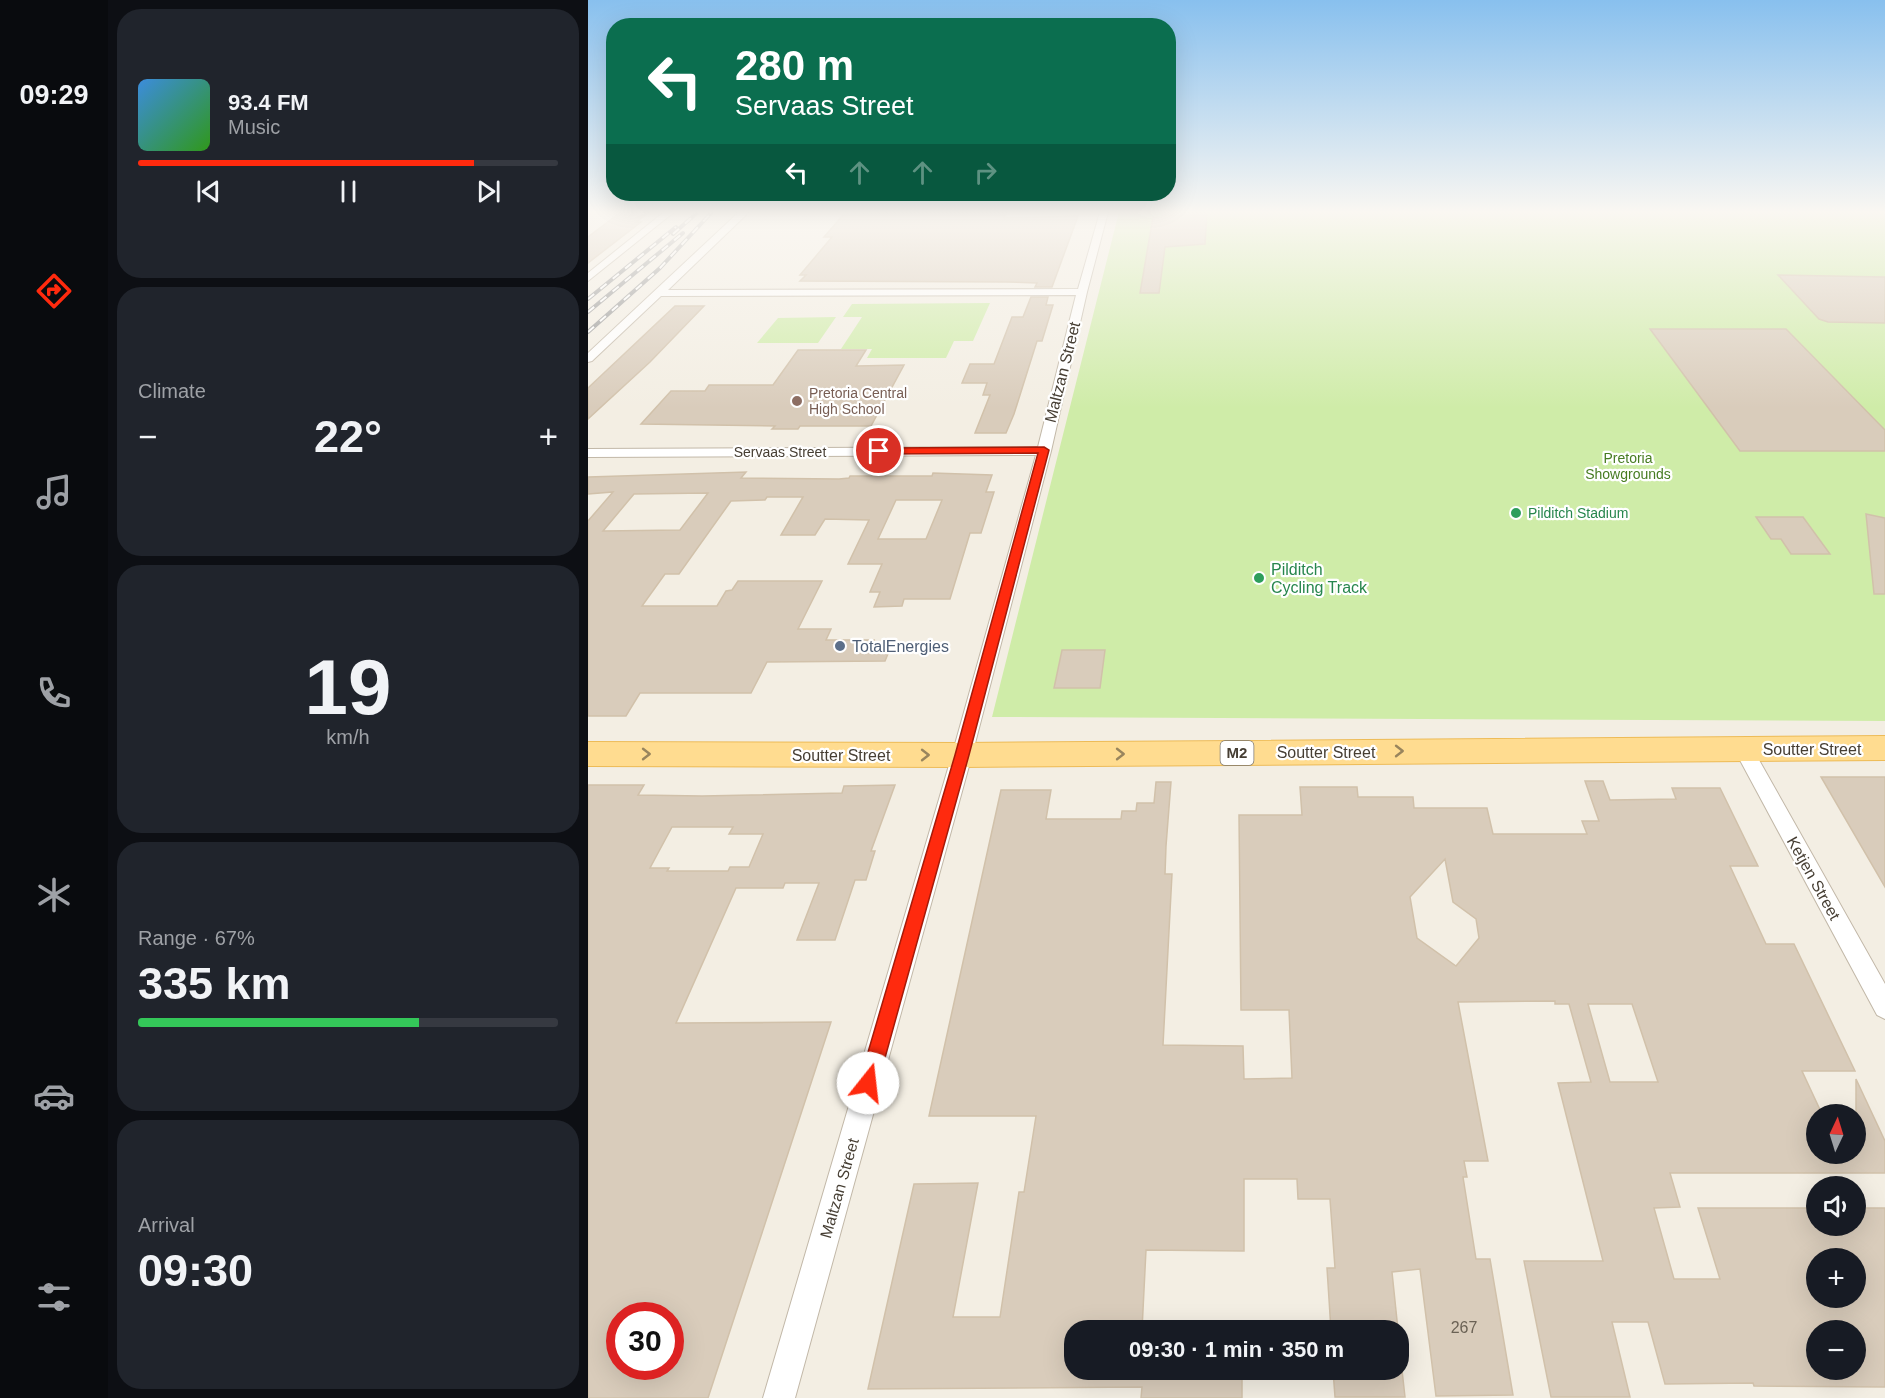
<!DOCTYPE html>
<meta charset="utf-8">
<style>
:root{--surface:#171b24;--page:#20242c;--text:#f1f3f6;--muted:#9ea1a6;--line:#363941;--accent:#ff2a0e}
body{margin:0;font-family:Arial,sans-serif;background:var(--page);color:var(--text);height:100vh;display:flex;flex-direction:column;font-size:22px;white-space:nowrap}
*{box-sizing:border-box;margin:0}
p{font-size:20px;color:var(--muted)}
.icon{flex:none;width:33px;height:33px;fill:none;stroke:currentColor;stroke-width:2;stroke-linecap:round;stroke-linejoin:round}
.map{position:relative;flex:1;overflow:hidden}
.sheet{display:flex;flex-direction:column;gap:9px;padding:9px;background:#0d0f14;width:480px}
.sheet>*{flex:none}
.guide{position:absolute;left:18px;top:18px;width:570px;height:183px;border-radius:24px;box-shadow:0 6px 24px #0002;background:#0b6e4f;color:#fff;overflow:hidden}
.needle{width:39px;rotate:4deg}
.tools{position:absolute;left:1218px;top:1104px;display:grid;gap:12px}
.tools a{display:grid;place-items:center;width:60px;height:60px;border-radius:50%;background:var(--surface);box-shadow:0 6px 24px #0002;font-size:30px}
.speed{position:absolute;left:18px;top:1302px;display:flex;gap:12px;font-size:30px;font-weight:700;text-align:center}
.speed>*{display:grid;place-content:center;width:78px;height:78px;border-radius:50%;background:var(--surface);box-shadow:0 6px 24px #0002;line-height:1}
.speed .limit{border:9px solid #d22;background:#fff;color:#111}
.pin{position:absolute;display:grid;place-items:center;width:51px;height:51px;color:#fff;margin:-26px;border:3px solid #fff;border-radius:50%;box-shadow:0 2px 6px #0007}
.me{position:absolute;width:66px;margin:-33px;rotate:16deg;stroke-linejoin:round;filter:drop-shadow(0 0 4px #0008)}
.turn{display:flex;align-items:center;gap:21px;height:126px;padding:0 30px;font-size:27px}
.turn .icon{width:78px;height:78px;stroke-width:2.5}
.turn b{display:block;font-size:42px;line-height:51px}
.lanes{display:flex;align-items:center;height:57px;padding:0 30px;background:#0003;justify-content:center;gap:30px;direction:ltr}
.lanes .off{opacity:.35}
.big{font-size:45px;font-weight:600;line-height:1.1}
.sheet .card{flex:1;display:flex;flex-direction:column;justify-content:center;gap:9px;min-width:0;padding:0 21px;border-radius:24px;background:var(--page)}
.sheet .dial{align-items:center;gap:0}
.dial b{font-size:78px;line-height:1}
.song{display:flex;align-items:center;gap:18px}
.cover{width:72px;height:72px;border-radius:9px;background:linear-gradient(135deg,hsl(210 70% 55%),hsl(110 70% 35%))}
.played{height:6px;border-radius:3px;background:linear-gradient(90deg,var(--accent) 80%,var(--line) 80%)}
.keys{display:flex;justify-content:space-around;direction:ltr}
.heat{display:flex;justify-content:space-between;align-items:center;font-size:33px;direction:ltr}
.charge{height:9px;border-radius:4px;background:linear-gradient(90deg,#34c759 67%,var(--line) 0)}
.trip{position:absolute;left:476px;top:1320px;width:345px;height:60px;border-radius:24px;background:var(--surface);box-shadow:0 6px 24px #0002;font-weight:600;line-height:60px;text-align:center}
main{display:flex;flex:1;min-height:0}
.menu{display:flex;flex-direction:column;width:108px;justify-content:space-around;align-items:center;background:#090b0e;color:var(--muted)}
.menu .icon{width:42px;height:42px}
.menu .selected{color:var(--accent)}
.menu b{font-size:27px;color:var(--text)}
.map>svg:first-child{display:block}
.green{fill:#cfeca8}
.building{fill:#d9ccbb;stroke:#d1c1aa;stroke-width:1.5;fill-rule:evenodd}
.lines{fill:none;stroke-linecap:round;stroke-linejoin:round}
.minor-casing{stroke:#c2b8a8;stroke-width:2}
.primary-casing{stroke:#edbb57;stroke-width:2}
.minor{fill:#fff;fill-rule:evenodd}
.primary{fill:#ffdc90;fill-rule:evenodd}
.rail-casing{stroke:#949494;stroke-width:4}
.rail{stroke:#fff;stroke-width:2;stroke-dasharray:8;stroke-linecap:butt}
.oneway{stroke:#99855d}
.route{fill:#ff2a0e;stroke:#a61b09;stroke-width:1.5}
.education-dot{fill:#8d6e63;stroke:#fff;stroke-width:2}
.leisure-dot{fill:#2e9e5b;stroke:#fff;stroke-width:2}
.service-dot{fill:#5c6f8a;stroke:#fff;stroke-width:2}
.labels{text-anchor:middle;stroke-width:4.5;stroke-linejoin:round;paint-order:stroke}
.far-education-label{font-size:14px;fill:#785e54;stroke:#fff;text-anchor:start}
.far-street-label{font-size:14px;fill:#463e33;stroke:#fff}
.far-park-label{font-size:14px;fill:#477c22;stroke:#fff}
.far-leisure-label{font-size:14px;fill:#27864d;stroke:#fff;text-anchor:start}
.shield{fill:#fff;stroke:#7e7870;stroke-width:1.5}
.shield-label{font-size:15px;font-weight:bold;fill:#463e33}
.street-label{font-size:16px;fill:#463e33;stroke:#fff}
.leisure-label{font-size:16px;fill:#27864d;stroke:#fff;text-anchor:start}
.service-label{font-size:16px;fill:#4e5e75;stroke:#fff;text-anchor:start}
.near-number-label{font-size:16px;fill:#6b6255}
</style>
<main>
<nav class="menu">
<b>09:29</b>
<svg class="icon selected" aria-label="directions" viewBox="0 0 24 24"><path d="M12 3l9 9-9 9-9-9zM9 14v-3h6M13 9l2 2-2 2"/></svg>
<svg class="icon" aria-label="music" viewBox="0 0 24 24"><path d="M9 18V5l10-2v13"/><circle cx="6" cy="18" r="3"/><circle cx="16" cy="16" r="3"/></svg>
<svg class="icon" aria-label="phone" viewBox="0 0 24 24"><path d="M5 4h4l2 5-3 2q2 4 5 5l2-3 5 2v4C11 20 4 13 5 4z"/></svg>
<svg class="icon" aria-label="climate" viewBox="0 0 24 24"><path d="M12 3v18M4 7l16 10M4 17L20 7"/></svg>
<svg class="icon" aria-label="car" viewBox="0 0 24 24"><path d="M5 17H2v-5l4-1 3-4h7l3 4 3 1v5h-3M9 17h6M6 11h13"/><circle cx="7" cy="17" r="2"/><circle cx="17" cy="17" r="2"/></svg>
<svg class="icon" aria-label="filters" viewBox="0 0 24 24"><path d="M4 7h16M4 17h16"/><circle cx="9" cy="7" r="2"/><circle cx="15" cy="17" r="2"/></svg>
</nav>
<section class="sheet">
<div class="card">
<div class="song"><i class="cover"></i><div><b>93.4 FM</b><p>Music</p></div></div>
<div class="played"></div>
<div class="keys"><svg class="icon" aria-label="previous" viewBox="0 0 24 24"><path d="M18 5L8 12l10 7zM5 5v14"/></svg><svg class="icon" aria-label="pause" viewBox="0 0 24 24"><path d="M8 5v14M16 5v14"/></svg><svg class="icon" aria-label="next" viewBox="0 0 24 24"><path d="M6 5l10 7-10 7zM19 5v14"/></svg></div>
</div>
<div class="card"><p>Climate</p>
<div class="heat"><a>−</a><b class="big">22°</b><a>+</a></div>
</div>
<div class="card dial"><b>19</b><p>km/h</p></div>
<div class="card"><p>Range · 67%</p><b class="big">335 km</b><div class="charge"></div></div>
<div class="card"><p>Arrival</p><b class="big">09:30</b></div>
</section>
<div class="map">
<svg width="1297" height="1398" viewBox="0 0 1297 1398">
<rect width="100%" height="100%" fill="#f3eee3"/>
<path class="green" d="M531 212H1297V721L404 717Z
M402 303 385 341H366L358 358H279L284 349H253L274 317H255L264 304Z
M248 317 230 343H169L190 318Z"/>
<path class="building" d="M33 212H61L49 222H53L0 263V237Z
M419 212 416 218 490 216 464 287H447L449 283 419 282 212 281 218 275H212L244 237H236L256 214Z
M575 212H619L617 244 577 247 571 293H552L565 217H574Z
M1190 275 1297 277V323L1240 322 1231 319Z
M443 297H460L458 305H465L454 341H449L426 414 418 433H387L402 395H395L399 383H374L382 364H406L424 317H435Z
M87 306H116L62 362 0 419V388Z
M1062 329H1198L1297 430V451H1152Z
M210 350H278L268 366 316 365 283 426H212L210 429H184L187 426 53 424 83 391H117L121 385H185Z
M158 472 153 478 251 479 261 478 262 476H344L345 473 404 475 398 492H406L393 533H382L362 599H316L314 606 286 607 292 592H282L294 564H260L281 520 237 519 227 535H193L215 497H179L177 500 143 501 91 574H77L54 606H129L138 591 144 590 150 581H234L210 629H243L238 640H286L284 644H304L297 661 179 662 163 693H52L38 716H0V521L25 492 0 494V477ZM120 493 92 530 15 531 46 494ZM308 500H354L338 539H290Z
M1278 514 1297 518V594H1286Z
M1168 517H1215L1242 554H1203L1193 539H1183Z
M474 650H517L512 688H466Z
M1233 777H1297V887Z
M997 781H1015L1022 800 1088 799 1084 788H1132L1170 866H1142L1178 944H1206L1267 1071H1214L1234 1114H1228V1154H1268V1079L1297 1141V1173H1082L1092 1207 1066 1208 1086 1279H1132L1110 1208H1228V1226H1268V1208H1297V1387L1166 1386 1165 1383 1077 1384 1060 1322H1024L1042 1397H963L936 1261H1015L970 1083 1003 1082 981 1004H967V1001L870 1002 900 1161H876L879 1177H875L888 1259H902L925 1395 848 1396 832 1269 804 1272 810 1330H743L739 1268H747L742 1199H710L709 1179H656V1251L558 1250 554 1330H486V1370H654V1398H553L554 1387 280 1389 326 1184 390 1183 365 1317H412L431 1192H436L448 1116H341L413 790H463L458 819H533L534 811H548L549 803H566L568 782H583L578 846 577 874H584L575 1045 655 1046 656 1079 704 1078 701 1010H653L651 815H714L712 787H769L770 797H825L826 808H899L905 834H999L994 821H1011ZM857 859 865 902 888 919 891 938 868 966 829 938 822 897ZM1000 1004H1044L1070 1082H1022ZM1228 1258H1268V1298H1228ZM1228 1330H1268V1370H1228Z
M0 785H56L50 795 114 796 254 793 256 786 307 785 283 851H287L278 880H267L247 940H209L231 883H197L195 888H148L88 1023 243 1022 120 1398H0ZM84 827H145L141 834H175L161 867H142L140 871H79L81 868H62ZM32 1316H82V1366H32Z
M745 1370H814L817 1397H747Z"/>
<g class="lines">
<defs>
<path id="minor" d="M76 212H86L0 281V273Z
M151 212H161L80 290 490 289 512 212H520L499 292 463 451 384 755 207 1398H175L364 755 448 455 0 457V449L450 447 488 295 73 296 4 361 0 362V353Z
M1155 742 1162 744 1297 984V1019L1289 1015 1146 749 1148 744Z"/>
<path id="primary" d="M1297 736V760L374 767 0 766V742L374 743Z"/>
</defs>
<use href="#minor" class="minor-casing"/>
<use href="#primary" class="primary-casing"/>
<use href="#minor" class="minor"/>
<use href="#primary" class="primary"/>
<defs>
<path id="rail" d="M85 234 110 212
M0 299 88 227
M0 312 95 233
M0 332 72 268 124 212"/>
</defs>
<use href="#rail" class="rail-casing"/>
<use href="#rail" class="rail"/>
</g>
<defs><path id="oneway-chevron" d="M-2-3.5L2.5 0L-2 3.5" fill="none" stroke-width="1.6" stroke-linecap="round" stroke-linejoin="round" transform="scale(1.5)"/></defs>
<g class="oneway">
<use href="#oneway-chevron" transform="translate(811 751)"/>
<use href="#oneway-chevron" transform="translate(58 754)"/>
<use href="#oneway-chevron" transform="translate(532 754)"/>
<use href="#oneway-chevron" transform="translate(337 755)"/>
</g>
<linearGradient id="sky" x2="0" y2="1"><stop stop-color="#88c0ee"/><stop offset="0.52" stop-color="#faf7f2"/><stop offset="1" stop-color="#faf7f2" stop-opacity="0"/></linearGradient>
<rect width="1297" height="408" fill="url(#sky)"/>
<path class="route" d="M456 447 461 450 381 755 290 1083 287 1090 280 1093 274 1090 271 1083 367 755 450 453 291 454 286 451 291 448Z"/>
<circle class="education-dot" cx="209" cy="401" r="6"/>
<g class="leisure-dot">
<circle cx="928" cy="513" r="6"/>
<circle cx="671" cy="578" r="6"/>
</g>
<circle class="service-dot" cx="252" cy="646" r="6"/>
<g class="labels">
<g class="far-education-label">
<text x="221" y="398">Pretoria Central<tspan x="221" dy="16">High School</tspan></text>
</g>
<g class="far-street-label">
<text x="192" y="457">Servaas Street</text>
</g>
<g class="far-park-label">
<text x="1040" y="463">Pretoria<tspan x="1040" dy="16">Showgrounds</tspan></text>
</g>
<g class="far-leisure-label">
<text x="940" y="518">Pilditch Stadium</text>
</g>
<rect class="shield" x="632.5" y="741" width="33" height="24" rx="4.5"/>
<g class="shield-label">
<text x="649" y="758">M2</text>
</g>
<g class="street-label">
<text transform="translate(474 372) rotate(-76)" y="6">Maltzan Street</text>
<text x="1224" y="755">Soutter Street</text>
<text x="738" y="758">Soutter Street</text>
<text x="253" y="761">Soutter Street</text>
<text transform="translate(1226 878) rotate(61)" y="6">Ketjen Street</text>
<text transform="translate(251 1188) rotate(-74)" y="6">Maltzan Street</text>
</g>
<g class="leisure-label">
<text x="683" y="575">Pilditch<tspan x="683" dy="18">Cycling Track</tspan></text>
</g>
<g class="service-label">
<text x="264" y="652">TotalEnergies</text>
</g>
<g class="near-number-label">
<text x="876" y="1333">267</text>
</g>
</g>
</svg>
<div class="tools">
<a><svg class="needle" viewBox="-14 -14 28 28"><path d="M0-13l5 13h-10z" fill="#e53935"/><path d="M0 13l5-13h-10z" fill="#9ea1a6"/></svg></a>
<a><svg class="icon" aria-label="sound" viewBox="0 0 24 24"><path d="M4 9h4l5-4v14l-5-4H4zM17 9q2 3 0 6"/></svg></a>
<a>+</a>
<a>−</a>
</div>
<div class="speed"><div class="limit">30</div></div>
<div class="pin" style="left:291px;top:451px;background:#d93025"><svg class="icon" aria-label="arrive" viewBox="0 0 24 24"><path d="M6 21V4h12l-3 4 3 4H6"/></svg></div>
<svg class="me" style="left:280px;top:1083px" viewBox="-20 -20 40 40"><circle r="19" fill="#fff"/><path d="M0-13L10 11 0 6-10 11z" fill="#ff2a0e"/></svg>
<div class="trip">09:30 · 1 min · 350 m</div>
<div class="guide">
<div class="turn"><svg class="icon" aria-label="left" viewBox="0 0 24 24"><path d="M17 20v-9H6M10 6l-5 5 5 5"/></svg><div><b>280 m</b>Servaas Street</div></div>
<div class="lanes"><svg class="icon" aria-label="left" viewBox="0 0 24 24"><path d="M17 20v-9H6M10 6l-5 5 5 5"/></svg><svg class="icon off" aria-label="ahead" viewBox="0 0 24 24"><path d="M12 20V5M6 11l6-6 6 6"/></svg><svg class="icon off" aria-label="ahead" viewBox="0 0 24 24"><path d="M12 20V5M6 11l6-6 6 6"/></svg><svg class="icon off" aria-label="right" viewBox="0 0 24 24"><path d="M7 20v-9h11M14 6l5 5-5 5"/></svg></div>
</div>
</div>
</main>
